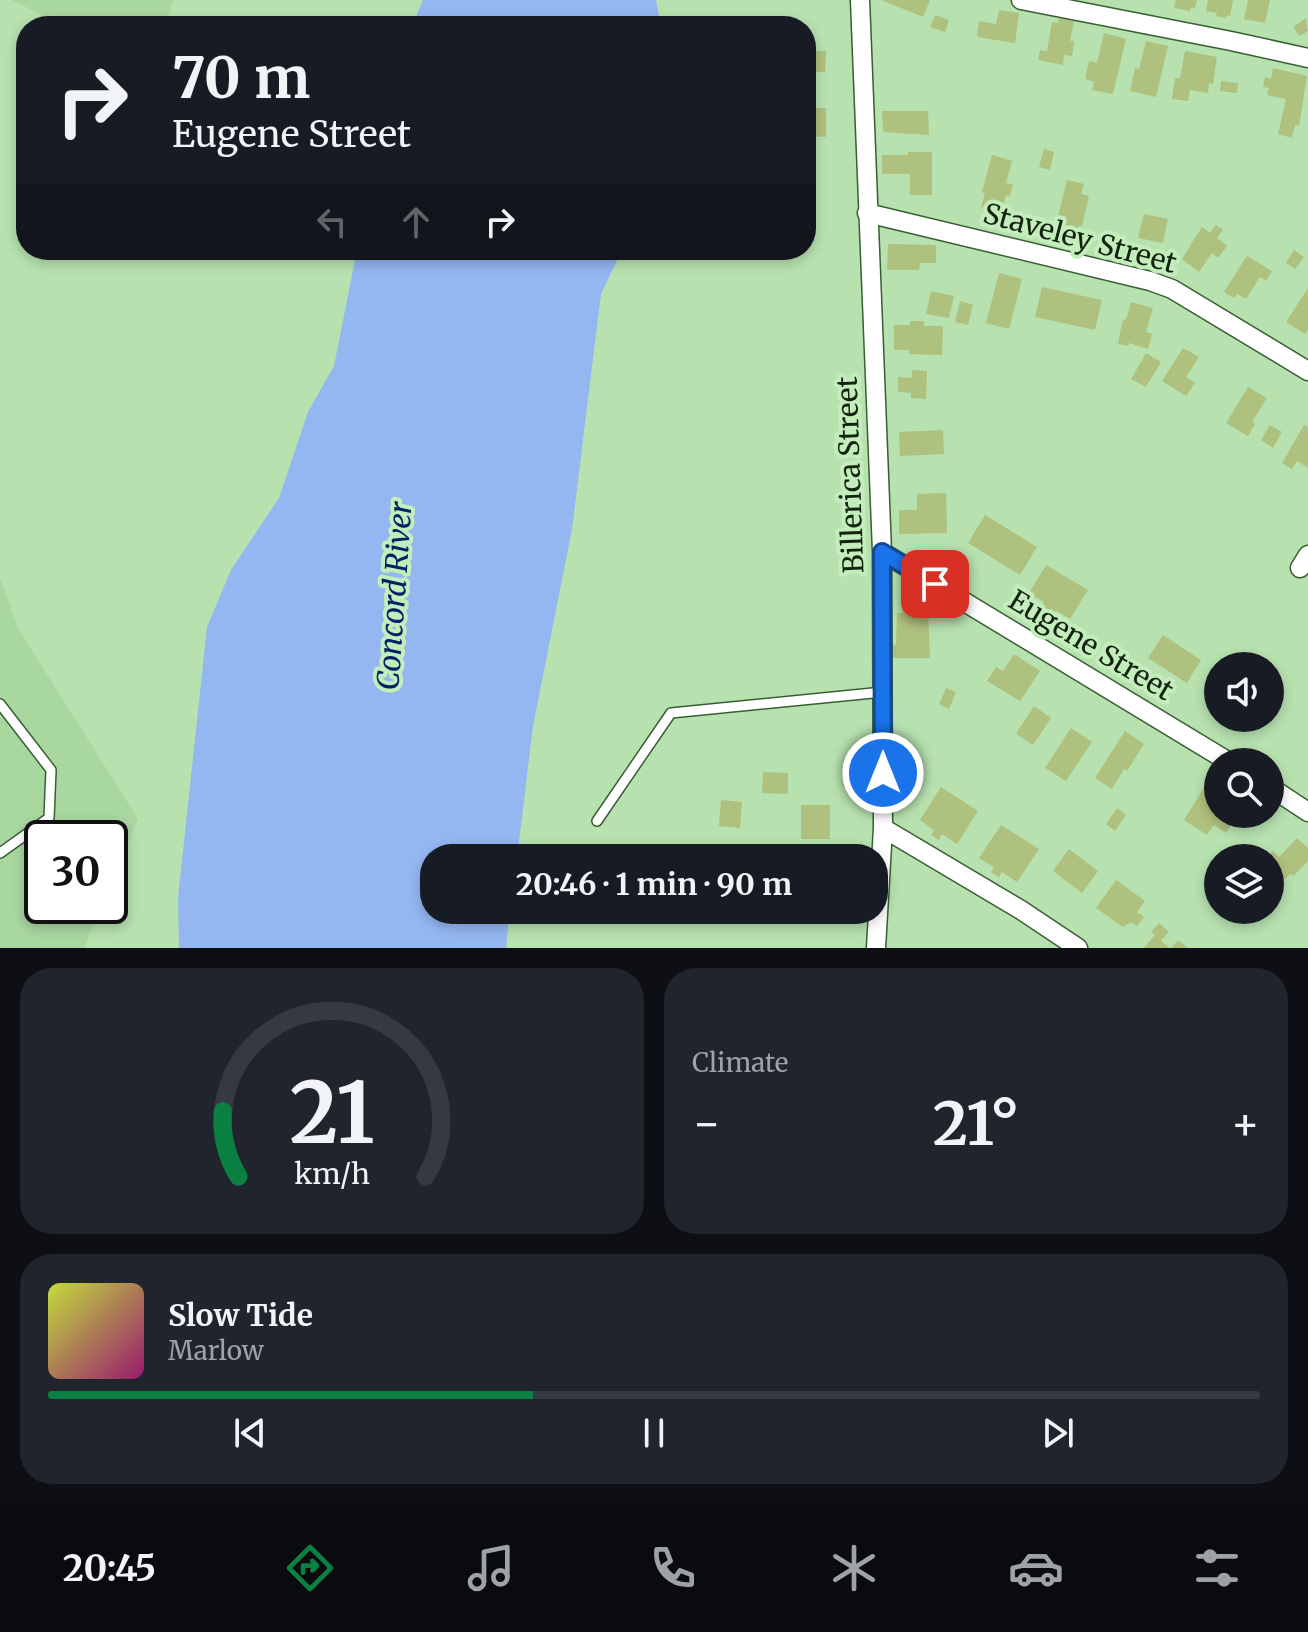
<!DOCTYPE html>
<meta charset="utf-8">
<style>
:root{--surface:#171b24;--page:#20242c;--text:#f1f3f6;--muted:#9ea1a6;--line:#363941;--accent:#0b8043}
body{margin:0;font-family:Merriweather,serif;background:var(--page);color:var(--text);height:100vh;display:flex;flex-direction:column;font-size:30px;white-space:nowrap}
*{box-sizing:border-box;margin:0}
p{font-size:26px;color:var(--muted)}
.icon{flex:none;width:44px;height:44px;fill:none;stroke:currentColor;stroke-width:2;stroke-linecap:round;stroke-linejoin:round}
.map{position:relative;height:948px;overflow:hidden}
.sheet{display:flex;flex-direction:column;gap:20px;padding:20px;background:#0d0f14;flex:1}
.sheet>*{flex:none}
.top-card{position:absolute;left:16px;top:16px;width:800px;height:244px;border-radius:32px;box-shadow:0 4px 12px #0003;background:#171b24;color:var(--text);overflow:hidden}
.controls{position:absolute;left:1204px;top:652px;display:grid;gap:16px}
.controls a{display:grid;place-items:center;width:80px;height:80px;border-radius:50%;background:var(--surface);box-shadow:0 4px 12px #0003;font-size:40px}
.speed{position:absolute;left:24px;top:820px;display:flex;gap:16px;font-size:40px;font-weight:700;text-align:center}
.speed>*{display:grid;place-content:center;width:104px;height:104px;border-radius:50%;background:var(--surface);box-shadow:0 4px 12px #0003;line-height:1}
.speed .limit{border:4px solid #111;border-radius:12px;background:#fff;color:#111}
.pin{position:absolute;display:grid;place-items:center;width:68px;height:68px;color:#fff;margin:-34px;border-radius:16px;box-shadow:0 4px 12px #0006}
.me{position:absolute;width:88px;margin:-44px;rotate:0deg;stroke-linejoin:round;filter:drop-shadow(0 0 6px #0008)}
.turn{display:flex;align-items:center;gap:28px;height:168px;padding:0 24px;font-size:36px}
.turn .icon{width:104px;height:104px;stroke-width:2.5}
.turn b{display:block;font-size:56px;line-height:68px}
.lanes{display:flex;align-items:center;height:76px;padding:0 24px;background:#0003;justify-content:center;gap:40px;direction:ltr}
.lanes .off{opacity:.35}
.big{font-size:60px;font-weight:700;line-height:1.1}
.sheet .widget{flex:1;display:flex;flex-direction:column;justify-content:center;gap:12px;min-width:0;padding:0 28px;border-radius:32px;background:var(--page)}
.sheet .dial{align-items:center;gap:0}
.dial svg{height:208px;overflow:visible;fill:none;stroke:var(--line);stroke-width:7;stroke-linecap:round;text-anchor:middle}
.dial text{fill:var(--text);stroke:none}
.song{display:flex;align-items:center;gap:24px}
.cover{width:96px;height:96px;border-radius:12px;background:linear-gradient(135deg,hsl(70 70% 55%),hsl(320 70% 35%))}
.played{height:8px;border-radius:4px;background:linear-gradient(90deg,var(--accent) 40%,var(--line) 40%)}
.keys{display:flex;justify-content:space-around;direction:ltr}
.heat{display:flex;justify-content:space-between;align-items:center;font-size:44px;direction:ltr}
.sheet .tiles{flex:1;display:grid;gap:20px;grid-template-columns:1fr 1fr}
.widget:last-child{grid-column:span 2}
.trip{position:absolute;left:420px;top:844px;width:468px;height:80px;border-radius:32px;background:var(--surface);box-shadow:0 4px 12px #0003;font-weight:700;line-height:80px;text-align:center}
.menu{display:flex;height:128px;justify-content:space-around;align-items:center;background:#090b0e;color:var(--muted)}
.menu .icon{width:56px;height:56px}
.menu .on{color:var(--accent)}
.menu b{font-size:36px;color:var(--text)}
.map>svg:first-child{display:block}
.built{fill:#a9d7a0}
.water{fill:#94b6f1}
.building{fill:#afc17e}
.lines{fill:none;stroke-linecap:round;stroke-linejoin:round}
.service-casing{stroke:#395e33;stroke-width:12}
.minor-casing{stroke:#395e33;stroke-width:21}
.service{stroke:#fff;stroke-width:9}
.minor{stroke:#fff;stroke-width:18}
.route-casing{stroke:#114b97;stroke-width:20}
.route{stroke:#1a73e8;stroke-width:14}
.labels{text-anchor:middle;stroke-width:8;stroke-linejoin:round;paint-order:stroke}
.street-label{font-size:28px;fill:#132310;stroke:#c3eebc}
.water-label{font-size:30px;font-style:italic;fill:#002264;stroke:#c3eebc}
</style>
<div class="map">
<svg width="1308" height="948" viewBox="0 0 1308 948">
<rect width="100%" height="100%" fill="#b7e1af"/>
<path class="built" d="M12 0H173L165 26H64Z
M0 578 19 630 138 819 110 885V838H42V906H101L84 948H0Z"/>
<path class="water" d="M423 0H656L661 26H412Z
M357 250H622L601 294 572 529 533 726 517 858H434V910H510L506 948H179L178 898 207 627 231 570 279 498 308 412 334 366Z"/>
<path class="building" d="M881 0H930L923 17Z
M1176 0H1197L1195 8 1191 7 1190 11 1174 8Z
M1208 0H1233L1230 16 1227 15 1226 18 1216 16 1217 13 1206 11Z
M1248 0H1270L1265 23 1244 19Z
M999 10 1019 13 1015 43 977 37 979 21 996 24Z
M935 15 949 20 945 32 930 27Z
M1059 18 1074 21 1070 41H1074L1072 56 1064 55 1063 65 1038 60 1040 50 1047 51 1052 22 1058 23Z
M1306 18 1308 31 1300 36 1293 27Z
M1104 33 1126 39 1113 94 1092 90 1094 82 1085 79 1089 61 1097 63Z
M1146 41 1168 46 1156 97 1130 91 1135 68 1139 69Z
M806 51H826L825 72H809L806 77Z
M1185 51 1217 57 1213 84 1209 83 1208 93 1190 90 1188 101 1172 99 1175 78H1180Z
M1273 68 1307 76 1299 126 1295 125 1292 138 1278 134 1286 99 1267 95 1269 88 1263 87 1265 77 1271 79Z
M1221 81 1238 83 1237 93 1220 91Z
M806 108H826V137L806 136Z
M882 111H928L929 135 883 132Z
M1044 149 1054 152 1050 170 1039 167Z
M908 152H932V195H910V174H882V155H908Z
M992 155 1012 161 1006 183 1013 185 1010 196 1006 195 1001 212 981 207 985 193 982 192Z
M1067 180 1084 184 1081 194 1089 196 1082 226H1079L1077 230 1056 225Z
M1144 214 1168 219 1163 243 1138 238Z
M1216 225 1223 230 1217 238 1227 246 1218 258 1212 253 1199 272 1182 259 1202 227 1210 233Z
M888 244 936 245V263H920L919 270H887Z
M1294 250 1304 257 1295 269 1286 263Z
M1247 256 1272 271 1266 281 1260 277 1246 299 1237 294 1234 298 1224 292Z
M999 273 1022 279 1009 329 986 323Z
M1042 287 1102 300 1095 330 1035 317Z
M1308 288V330L1305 334 1286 322Z
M931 291 954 296 949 318 926 314Z
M960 301 973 305 968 325 955 322Z
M1131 302 1153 308 1146 332 1152 334 1148 349 1129 343 1128 346 1118 344 1122 322 1127 317Z
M910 321H924V326H943L942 355 909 354V350H894V325H910Z
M1183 348 1199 357 1186 377 1195 383 1186 396 1162 381Z
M1146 353 1161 362 1146 387 1131 379Z
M912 370 927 371 926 399 911 398V393L898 392V377L912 378Z
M1248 387 1267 398 1252 422 1255 424 1248 436 1226 423Z
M1270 425 1282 432 1273 448 1261 440Z
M1304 425 1308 427V468L1297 461 1292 469 1282 463Z
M943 430 944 454 900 456 899 432Z
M946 493 947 533 899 534V510H917V494Z
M985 515 1037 547 1020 575 968 543Z
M1046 565 1088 590 1070 619 1057 611 1053 616 1040 608 1044 602 1029 593Z
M902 596 914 597 928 609 930 658H892V644L896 645 897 613H902Z
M1163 635 1201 660 1187 683 1148 658Z
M1014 654 1040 671 1020 701 987 681 996 667 1003 671Z
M946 688 956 692 949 709 939 704Z
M1034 706 1051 718 1033 745 1016 734Z
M1071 728 1092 742 1066 781 1045 768Z
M1125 731 1144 744 1127 771 1124 769 1112 789 1095 778Z
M763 772 788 773V794L762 793Z
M1207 783 1218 790V814H1238L1226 833 1214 825 1207 835 1184 820Z
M941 787 978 811 957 844 942 834 939 840 931 835 934 830 920 820Z
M721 800 742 802 740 828 719 826Z
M801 805H830V839H801Z
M1117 808 1126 815 1115 831 1106 824Z
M1001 825 1039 849 1017 882 1002 872 999 877 991 872 994 867 979 858Z
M1297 838 1308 848V861L1293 876 1290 874 1280 884 1270 875V858H1266L1273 851 1279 857Z
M1069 849 1098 871 1082 893 1053 871Z
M1116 880 1145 901 1137 912 1144 917 1137 926 1131 922 1123 927 1096 908Z
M802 910H834V920L802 919Z
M1159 923 1169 932 1161 941 1170 948H1144L1155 935 1151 932Z
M1178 940 1188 948H1171Z"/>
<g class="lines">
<defs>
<path id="service" d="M0 704 51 770 49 818 0 853
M597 821 671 713 883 692"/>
<path id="minor" d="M860 0 882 552 883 828 876 948
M1021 0 1231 41 1308 58
M867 213 1150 281 1172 289 1308 371
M882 552 1229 762
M1300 568 1308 555
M1270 787 1308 812
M883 828 1021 910 1078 948"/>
</defs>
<use href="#service" class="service-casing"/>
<use href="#minor" class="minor-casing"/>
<use href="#service" class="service"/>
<use href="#minor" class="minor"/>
</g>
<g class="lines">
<defs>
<path id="route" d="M883 773 882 552 935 584"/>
</defs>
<use href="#route" class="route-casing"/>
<use href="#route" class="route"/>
</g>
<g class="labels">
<g class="street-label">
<text transform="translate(1080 238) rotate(15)" y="10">Staveley Street</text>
<text transform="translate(850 475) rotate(-92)" y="10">Billerica Street</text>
<text transform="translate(1091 645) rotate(31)" y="10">Eugene Street</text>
</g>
<g class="water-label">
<text transform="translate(395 596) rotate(-86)" y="10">Concord River</text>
</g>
</g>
</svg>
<div class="controls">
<a><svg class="icon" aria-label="sound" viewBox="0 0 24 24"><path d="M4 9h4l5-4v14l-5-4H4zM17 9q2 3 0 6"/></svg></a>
<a><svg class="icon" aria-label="search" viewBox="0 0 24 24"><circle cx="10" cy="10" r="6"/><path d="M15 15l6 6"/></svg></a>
<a><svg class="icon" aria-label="layers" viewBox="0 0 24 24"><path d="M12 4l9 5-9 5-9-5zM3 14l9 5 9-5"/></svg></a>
</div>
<div class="speed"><div class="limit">30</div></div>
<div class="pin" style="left:935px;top:584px;background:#d93025"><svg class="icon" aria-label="arrive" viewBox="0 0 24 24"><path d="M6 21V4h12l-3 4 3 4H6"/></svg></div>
<svg class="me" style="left:883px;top:773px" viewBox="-20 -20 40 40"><circle r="17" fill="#1a73e8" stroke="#fff" stroke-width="3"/><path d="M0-11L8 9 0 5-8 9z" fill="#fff"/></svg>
<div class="trip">20:46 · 1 min · 90 m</div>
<div class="top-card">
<div class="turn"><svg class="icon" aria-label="right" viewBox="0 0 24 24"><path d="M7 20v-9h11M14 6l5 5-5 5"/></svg><div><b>70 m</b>Eugene Street</div></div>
<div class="lanes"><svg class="icon off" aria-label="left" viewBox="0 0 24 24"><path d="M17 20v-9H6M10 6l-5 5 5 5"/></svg><svg class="icon off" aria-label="ahead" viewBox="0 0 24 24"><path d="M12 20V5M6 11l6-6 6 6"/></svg><svg class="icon" aria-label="right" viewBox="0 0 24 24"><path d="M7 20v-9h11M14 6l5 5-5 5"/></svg></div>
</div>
</div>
<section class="sheet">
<div class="tiles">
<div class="widget dial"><svg viewBox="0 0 100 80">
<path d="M14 69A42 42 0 1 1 86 69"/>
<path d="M14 69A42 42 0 0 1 8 44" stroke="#0b8043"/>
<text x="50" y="56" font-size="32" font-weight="700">21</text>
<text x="50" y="72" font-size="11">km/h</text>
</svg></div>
<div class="widget"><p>Climate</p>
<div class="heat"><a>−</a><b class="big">21°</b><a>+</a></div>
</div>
<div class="widget">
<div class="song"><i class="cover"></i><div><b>Slow Tide</b><p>Marlow</p></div></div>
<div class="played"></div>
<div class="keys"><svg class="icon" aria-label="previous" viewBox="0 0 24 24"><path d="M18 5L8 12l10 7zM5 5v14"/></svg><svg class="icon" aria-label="pause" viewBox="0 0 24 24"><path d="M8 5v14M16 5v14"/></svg><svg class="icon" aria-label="next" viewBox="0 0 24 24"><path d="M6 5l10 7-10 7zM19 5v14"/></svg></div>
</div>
</div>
</section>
<nav class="menu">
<b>20:45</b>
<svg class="icon on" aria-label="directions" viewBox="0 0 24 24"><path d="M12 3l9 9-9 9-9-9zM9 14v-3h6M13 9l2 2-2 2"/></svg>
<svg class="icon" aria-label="music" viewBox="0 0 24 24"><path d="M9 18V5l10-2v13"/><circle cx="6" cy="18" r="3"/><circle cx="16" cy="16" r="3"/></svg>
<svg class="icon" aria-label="phone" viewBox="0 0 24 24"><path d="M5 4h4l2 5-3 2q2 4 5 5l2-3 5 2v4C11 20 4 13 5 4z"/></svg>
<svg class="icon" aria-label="climate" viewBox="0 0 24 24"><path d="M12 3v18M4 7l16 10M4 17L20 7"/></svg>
<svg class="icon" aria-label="car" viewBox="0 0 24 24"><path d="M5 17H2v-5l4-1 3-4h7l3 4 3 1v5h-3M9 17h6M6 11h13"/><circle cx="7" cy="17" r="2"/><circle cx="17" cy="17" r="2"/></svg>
<svg class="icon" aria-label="filters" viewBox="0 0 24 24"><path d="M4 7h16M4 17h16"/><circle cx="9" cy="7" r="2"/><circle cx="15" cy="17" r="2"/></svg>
</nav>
